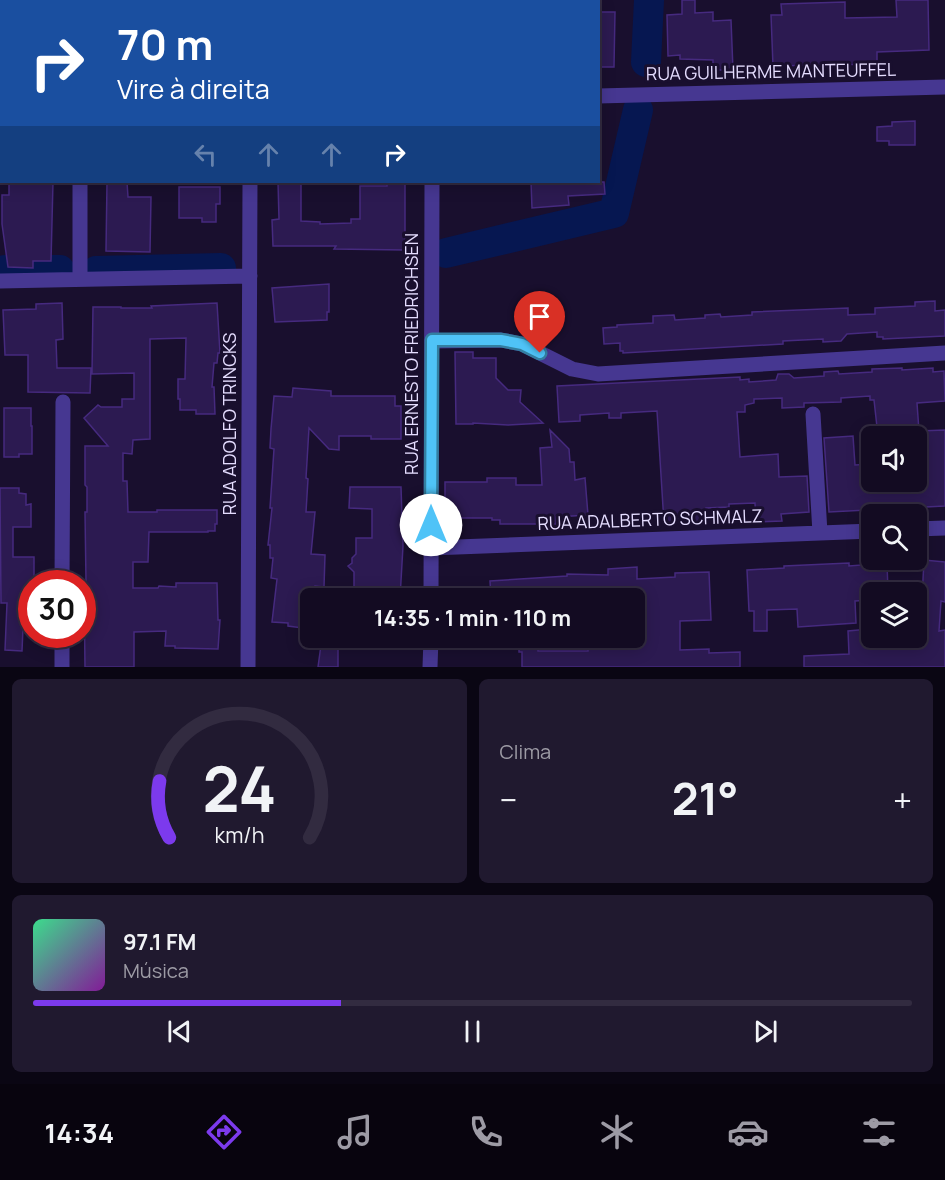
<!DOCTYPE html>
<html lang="pt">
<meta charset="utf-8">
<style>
:root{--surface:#130b22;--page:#20192f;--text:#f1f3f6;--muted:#9d9ba5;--line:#322b40;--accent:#7c3aed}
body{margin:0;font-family:Manrope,sans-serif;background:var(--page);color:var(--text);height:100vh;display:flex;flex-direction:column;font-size:22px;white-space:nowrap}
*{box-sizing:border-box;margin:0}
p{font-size:20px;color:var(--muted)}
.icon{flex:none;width:33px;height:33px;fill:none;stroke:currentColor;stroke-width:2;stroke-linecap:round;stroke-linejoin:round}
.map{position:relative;height:667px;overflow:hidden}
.sheet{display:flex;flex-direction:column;gap:12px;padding:12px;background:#0a0613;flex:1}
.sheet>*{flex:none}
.guide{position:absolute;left:0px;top:0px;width:600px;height:183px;box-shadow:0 3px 15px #0003,0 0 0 2px var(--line);background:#1a4fa0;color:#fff;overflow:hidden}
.buttons{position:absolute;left:861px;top:426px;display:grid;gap:12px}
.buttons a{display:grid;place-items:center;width:66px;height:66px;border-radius:9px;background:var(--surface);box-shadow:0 3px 15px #0003,0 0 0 2px var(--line);font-size:30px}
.speed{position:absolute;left:18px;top:570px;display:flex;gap:12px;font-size:30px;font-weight:700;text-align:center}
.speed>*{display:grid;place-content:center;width:78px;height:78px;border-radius:50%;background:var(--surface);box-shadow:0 3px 15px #0003,0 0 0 2px var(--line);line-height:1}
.speed .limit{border:9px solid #d22;background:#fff;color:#111}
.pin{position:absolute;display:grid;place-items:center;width:51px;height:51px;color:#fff;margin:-62px -26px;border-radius:50% 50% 50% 0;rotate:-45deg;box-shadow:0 0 6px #0007}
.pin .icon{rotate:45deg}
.me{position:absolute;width:66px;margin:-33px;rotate:0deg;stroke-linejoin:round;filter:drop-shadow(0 0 4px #0008)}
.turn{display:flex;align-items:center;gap:21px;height:126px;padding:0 18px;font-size:27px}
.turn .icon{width:78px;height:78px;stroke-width:2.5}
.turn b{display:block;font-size:42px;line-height:51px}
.lanes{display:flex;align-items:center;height:57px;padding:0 18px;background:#0003;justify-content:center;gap:30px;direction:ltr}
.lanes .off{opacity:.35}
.big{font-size:45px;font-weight:700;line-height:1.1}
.sheet .card{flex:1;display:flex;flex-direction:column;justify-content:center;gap:9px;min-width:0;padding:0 21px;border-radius:9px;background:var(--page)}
.sheet .dial{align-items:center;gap:0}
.dial svg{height:156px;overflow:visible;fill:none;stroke:var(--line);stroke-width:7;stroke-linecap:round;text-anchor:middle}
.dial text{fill:var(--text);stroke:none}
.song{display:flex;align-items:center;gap:18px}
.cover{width:72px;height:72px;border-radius:9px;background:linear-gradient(135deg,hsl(150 70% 55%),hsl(290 70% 35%))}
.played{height:6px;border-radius:3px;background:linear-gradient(90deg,var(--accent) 35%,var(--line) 35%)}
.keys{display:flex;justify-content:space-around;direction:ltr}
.heat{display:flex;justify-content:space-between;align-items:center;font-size:33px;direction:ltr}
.sheet .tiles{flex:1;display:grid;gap:12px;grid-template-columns:1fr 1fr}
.card:last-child{grid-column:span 2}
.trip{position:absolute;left:300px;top:588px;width:345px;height:60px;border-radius:9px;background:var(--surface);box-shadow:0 3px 15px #0003,0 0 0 2px var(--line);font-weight:700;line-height:60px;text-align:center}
.menu{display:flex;height:96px;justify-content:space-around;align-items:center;background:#08040e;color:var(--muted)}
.menu .icon{width:42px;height:42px}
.menu .current{color:var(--accent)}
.menu b{font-size:27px;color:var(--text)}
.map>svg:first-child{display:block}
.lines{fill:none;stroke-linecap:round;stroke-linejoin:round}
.river{stroke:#061751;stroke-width:30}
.building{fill:#2c1a51;stroke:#462a7f;stroke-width:1.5}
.minor{stroke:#463791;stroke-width:15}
.route-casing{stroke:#337fa1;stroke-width:15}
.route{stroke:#4fc3f7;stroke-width:10}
.labels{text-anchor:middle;stroke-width:6;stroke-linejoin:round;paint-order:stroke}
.street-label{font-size:18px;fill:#e5ddff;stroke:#190f2e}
</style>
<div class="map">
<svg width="945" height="667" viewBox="0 0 945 667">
<rect width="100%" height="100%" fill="#190f2e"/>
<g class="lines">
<path class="river" d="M646 62 649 0
M446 253 614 213 638 110
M5 270H60
M96 271 221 268"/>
</g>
<path class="building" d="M682 0H695V13L713 12V21L731 20 733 70H713V60L680 59V55L668 56 667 15 682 14Z
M896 0H928L929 50 877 52V64L773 66 771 15H782L781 4 845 2V18L897 17Z
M598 12H615L614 67H598Z
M915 121V145H889V141H877V127L892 126V122Z
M9 182H53L51 261H33V268L8 267 2 224V195H9Z
M107 182H127L128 197H151L150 252 106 251Z
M278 182H301V221L320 222V224L351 223V219H360V186H387V182H405V250L334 249 336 246H273L272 220 279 219Z
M531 182H604L605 194 568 196 569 205 532 208Z
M179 187H220V204H216V222H202V218H179Z
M329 284V312H327V320L275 322 272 288Z
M935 301V311L945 310V336L883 339V337H877V332L847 334 841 341 823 342V339L783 341V344L623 353V351H620V343L604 344 603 328 617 327V325L653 323V316L674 315 675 320 705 318V315L720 314 721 317 752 315V312L848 308V315L875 314V308L915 306V302Z
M62 303 63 339 56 340 57 368H91L90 393 28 392V355H5L3 310 36 309V304Z
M217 303 220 353H218L217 363H214L212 387H214L215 414H196V410H180V399H178V379H185L186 338 150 339V439L133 440 132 454 123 453V481H127L128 512H157V510H217V524H215V531H208V532H149L148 562H133V588H158L159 586 176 587V583H217L218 620H220L218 649 175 648V646H165L166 631 134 632V667H85L84 581H86L85 512H87V487L85 485V446H108L84 418 98 405 101 407H122V399H134V373L92 374 93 307H121V308H152L151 306Z
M455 352H473V358H496V378L508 390H521L520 402 543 423 508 425 473 423V424H456Z
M902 368V370L933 368V372L944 371 945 401 917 403 919 431 945 430V506L829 512 824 438 853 436 855 465 872 464V482H916V475H921L919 449H916V436H878L874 400H870V396L841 398V402L804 403V407L782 408V398L754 399V403L745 405V412H737L740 457 778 454 779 477 807 476 809 512 781 514 782 521 756 522 755 503 729 504V507L706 508 707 520 664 523 657 411 621 413V418H609V413L580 415V421L559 422 557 386 740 377V380L749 379V382L776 380 778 374H789L794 378 824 376V372L838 371 839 374 872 372V369Z
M293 388 331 391V396H395V406H401V439H371V436H339V450L329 449 309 428 306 478 308 479 306 512H315L311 554 325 555 324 587 315 586 314 598H310V629L288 626V623L272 622 277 579 271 578 273 558H270V545H268L272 508H270L274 449 270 448 271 429 274 396 292 397Z
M4 408H31V426H32V454H19V457H4Z
M550 430 569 449 570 462H574L575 480 585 478 588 515 556 517V524H500V520H492V518H450V512L445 511V482H487V478H516V485H542L540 448 552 447Z
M350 487H401L403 546 400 598H356V594H354V572L348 566 352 563V558L356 554V538H372V509L349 508Z
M0 488H19V493L26 494V505L31 504V527H13V557H34V584H32V604H24L22 651 5 650 7 603H1Z
M924 560 945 562V602L941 601 939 631 945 630V667H804V656L849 654 848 631 869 629V638H917L919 600 922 599Z
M849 563V566L887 563 888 592H872V600L855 601 856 623 798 627 797 609 767 610V631H754V611H749L747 570 784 568V566Z
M637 567V579L675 577V573L709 572 711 620 680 621V650L709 649V653L740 652V667H522V652H519V638H538V651H588V649H598L597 638H634V598H491L490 581 567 576V574L608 575V569Z
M322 638H338V667H318Z"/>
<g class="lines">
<path class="minor" d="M79 0V2
M249 0 250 2
M433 2V0
M598 96 945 87
M80 182V279
M0 281 250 276
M432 341 501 340 522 344 572 369 598 374 945 353
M813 414 820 533
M916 529 945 528
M431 548 872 531
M62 584 63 402
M431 598 432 182
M62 667V634
M248 667 250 182
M430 667 431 638"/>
</g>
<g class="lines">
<defs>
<path id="route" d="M431 525 432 340H501L522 344 540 353"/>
</defs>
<use href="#route" class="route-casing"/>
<use href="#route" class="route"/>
</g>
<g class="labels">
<g class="street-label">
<text transform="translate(771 72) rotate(-1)" y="6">RUA GUILHERME MANTEUFFEL</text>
<text transform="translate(412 354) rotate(-90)" y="6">RUA ERNESTO FRIEDRICHSEN</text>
<text transform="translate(230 424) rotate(-90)" y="6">RUA ADOLFO TRINCKS</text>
<text transform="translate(650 520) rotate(-2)" y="6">RUA ADALBERTO SCHMALZ</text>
</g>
</g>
</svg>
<div class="buttons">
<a><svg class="icon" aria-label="sound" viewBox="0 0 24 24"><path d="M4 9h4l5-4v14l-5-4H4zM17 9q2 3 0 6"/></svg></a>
<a><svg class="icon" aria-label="search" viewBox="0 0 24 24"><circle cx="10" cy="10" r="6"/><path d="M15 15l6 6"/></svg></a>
<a><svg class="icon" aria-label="layers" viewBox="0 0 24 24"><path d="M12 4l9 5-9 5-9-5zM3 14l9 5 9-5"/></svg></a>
</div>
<div class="speed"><div class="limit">30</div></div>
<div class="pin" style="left:540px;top:353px;background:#d93025"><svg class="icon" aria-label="arrive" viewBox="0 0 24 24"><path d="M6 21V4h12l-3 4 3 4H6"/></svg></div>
<svg class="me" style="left:431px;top:525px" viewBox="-20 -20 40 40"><circle r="19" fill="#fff"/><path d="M0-13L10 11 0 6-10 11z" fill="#4fc3f7"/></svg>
<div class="trip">14:35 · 1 min · 110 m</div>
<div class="guide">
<div class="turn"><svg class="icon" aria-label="right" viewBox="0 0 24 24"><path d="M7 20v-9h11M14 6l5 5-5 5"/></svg><div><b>70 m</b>Vire à direita</div></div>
<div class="lanes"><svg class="icon off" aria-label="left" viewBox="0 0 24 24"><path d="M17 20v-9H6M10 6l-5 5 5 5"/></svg><svg class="icon off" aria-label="ahead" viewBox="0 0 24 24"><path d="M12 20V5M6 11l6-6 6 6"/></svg><svg class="icon off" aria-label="ahead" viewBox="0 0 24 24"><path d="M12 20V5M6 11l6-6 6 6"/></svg><svg class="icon" aria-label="right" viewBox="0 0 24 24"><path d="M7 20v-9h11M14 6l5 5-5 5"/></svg></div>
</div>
</div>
<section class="sheet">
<div class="tiles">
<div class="card dial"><svg viewBox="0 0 100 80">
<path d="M14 69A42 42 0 1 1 86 69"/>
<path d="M14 69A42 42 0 0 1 9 40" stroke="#7c3aed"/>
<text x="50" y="56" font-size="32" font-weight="700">24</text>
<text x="50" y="72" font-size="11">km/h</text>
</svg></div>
<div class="card"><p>Clima</p>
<div class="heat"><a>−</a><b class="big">21°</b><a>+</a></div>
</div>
<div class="card">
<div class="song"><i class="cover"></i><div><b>97.1 FM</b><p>Música</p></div></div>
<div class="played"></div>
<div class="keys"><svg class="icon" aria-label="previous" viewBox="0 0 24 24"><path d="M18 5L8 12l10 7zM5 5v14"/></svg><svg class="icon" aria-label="pause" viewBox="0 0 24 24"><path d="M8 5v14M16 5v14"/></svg><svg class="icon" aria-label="next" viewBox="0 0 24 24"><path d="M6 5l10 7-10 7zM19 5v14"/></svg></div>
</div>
</div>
</section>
<nav class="menu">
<b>14:34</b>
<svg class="icon current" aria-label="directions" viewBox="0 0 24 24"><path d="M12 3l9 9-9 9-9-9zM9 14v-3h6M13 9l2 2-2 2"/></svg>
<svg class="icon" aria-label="music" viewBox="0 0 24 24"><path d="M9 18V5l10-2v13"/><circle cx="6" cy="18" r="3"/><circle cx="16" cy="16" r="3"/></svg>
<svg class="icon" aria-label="phone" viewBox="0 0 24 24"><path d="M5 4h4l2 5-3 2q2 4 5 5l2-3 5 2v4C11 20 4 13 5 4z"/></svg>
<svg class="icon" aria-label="climate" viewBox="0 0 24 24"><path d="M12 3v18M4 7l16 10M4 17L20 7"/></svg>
<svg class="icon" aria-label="car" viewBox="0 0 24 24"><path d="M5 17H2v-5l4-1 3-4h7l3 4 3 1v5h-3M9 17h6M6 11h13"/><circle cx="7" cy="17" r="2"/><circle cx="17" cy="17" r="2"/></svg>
<svg class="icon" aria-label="filters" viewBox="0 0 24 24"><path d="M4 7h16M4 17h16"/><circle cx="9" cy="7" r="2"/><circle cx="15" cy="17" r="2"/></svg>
</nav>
